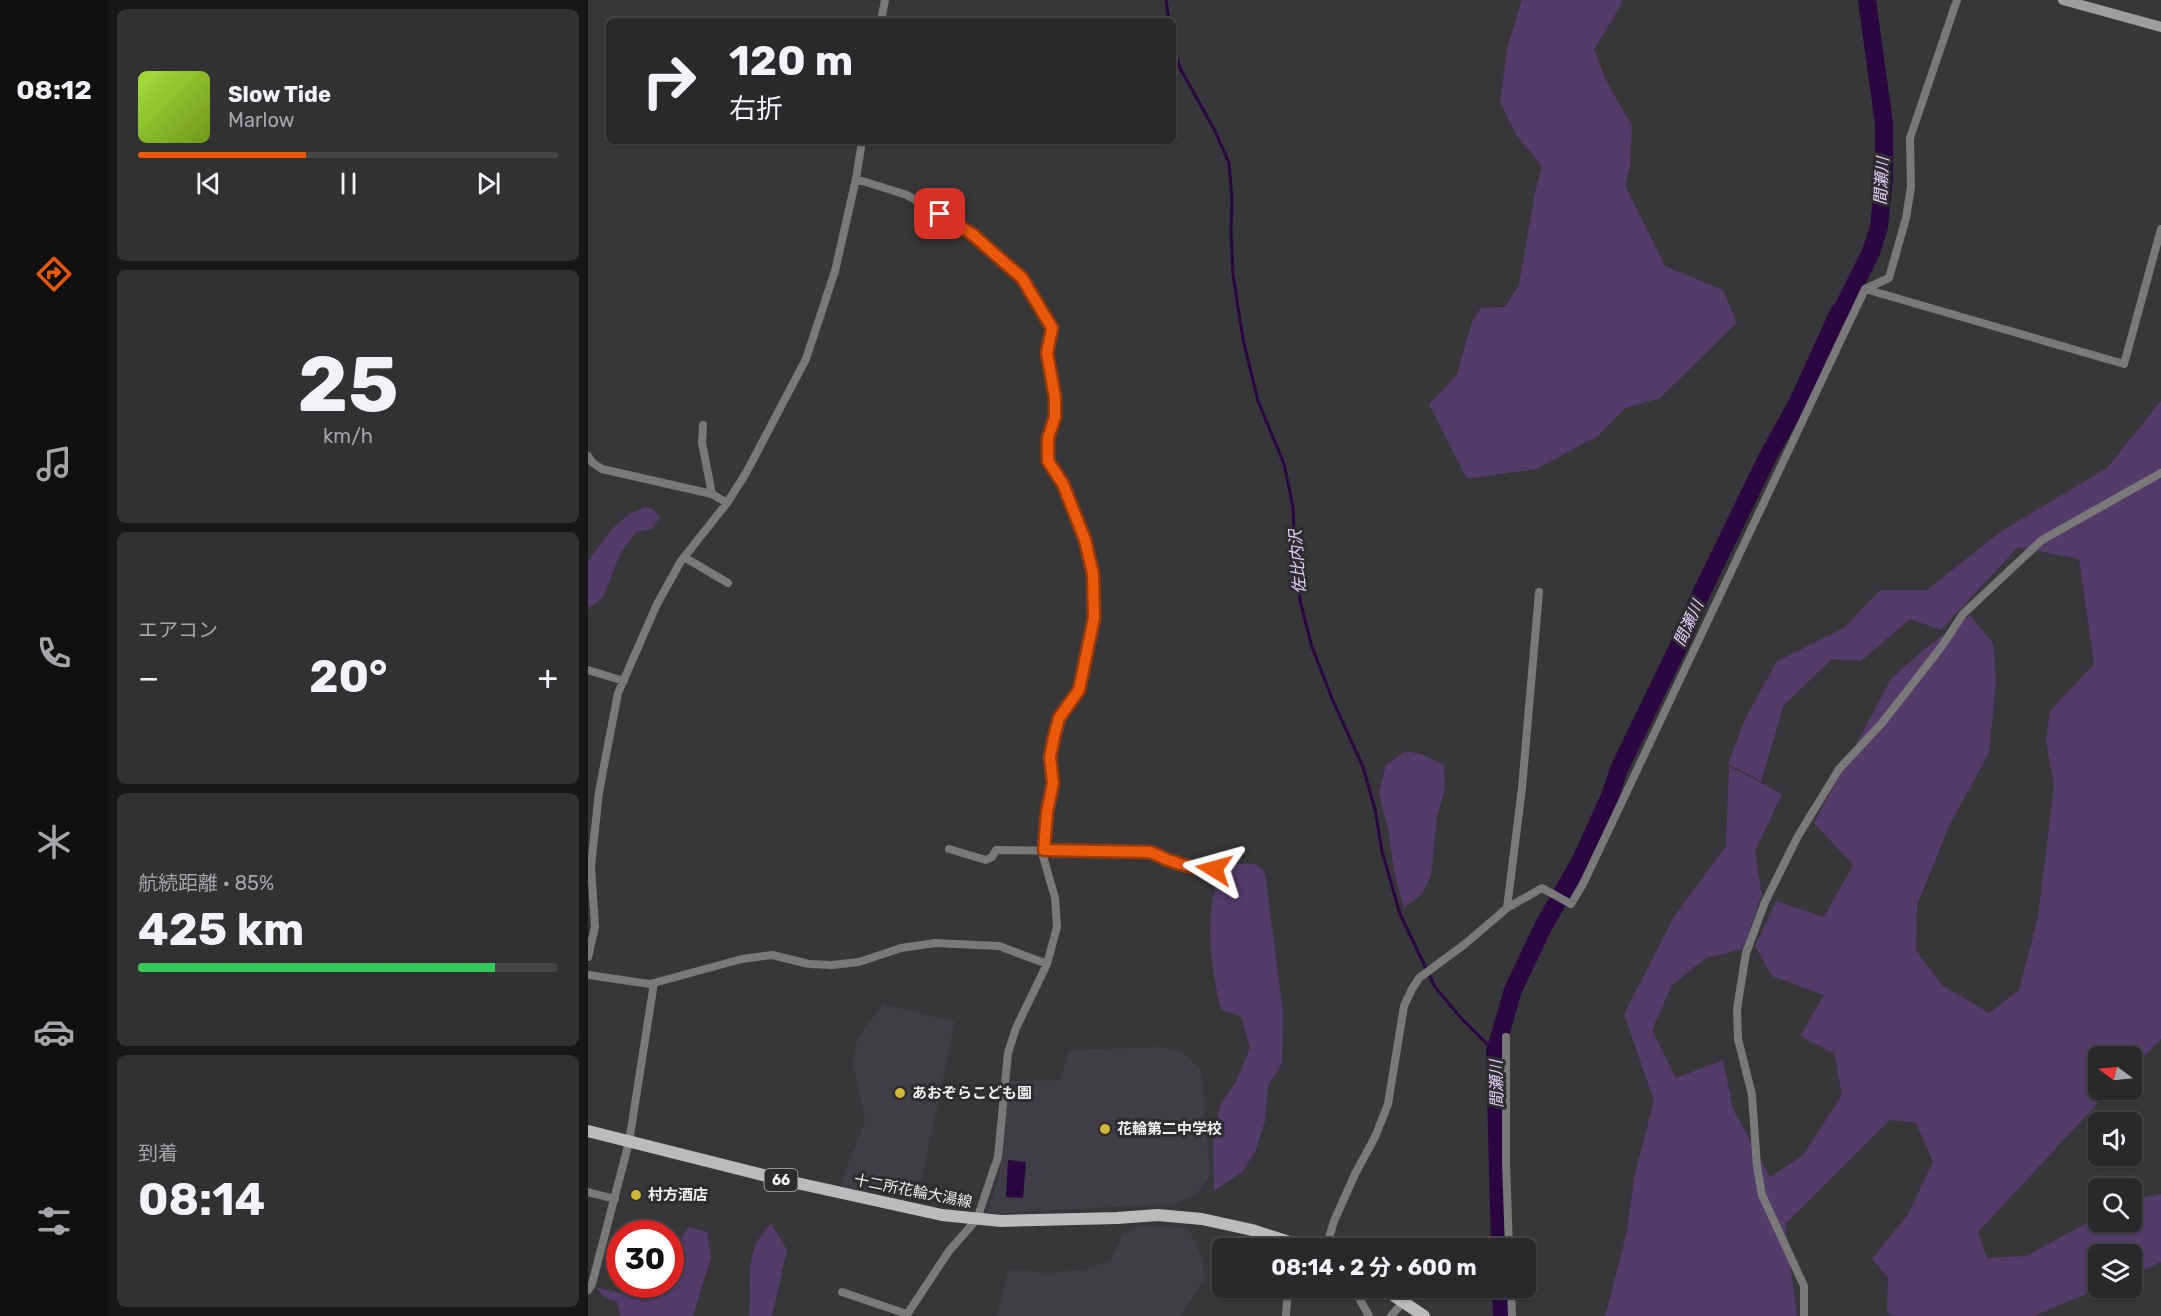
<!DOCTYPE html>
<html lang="ja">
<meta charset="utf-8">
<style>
:root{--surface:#29282b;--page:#313033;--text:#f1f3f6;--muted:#a5a6a9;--line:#454447;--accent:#ea580c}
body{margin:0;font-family:Rubik,"Noto Sans JP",sans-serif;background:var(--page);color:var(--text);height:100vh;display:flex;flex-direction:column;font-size:22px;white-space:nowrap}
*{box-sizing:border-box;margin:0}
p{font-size:20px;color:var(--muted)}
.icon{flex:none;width:33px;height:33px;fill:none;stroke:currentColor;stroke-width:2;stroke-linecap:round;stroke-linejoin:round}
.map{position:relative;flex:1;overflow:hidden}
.sheet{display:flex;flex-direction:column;gap:9px;padding:9px;background:#171618;width:480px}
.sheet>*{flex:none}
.banner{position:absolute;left:18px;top:18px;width:570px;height:126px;border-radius:9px;box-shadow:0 2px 4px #0004,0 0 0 2px var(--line);background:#29282b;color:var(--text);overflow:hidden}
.needle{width:39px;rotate:285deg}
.tools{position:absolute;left:1500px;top:1046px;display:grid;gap:12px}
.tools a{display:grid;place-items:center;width:54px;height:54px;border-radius:9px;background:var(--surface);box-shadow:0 2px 4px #0004,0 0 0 2px var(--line);font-size:30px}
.speed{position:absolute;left:18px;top:1220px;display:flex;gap:12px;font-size:30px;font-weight:700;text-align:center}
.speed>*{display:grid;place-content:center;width:78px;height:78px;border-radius:50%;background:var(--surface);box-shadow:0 2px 4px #0004,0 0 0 2px var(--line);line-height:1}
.speed .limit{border:9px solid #d22;background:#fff;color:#111}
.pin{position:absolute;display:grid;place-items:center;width:51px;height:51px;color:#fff;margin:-26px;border-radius:12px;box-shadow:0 3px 9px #0006}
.me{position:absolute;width:66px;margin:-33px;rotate:278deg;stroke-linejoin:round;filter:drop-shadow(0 0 4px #0008)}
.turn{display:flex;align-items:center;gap:21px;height:126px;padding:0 24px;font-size:27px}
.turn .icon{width:78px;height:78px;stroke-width:2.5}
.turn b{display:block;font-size:42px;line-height:51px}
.big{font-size:45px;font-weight:700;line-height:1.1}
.sheet .card{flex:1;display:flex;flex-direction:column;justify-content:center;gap:9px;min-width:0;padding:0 21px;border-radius:9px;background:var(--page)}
.sheet .dial{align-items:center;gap:0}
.dial b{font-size:78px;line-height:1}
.song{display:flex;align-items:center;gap:18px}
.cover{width:72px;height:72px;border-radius:9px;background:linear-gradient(135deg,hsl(80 70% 55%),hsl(80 70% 35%))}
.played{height:6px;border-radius:3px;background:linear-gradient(90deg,var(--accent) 40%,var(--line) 40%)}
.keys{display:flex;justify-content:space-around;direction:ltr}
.heat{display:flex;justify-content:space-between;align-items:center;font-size:33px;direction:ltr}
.charge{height:9px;border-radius:4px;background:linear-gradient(90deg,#34c759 85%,var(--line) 0)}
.trip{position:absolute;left:624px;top:1238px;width:324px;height:60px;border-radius:9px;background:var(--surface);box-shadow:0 2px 4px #0004,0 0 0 2px var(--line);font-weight:700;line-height:60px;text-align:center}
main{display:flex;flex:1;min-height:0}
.tabs{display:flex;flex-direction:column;width:108px;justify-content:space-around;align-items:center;background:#101011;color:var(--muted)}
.tabs .icon{width:42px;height:42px}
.tabs .current{color:var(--accent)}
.tabs b{font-size:27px;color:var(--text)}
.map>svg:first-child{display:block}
.built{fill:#413d45}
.green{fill:#543b6a}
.water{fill:#2a0740}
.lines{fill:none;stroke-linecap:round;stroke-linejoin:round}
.stream{stroke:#2a0740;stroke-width:3}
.river{stroke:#2a0740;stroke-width:18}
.street{stroke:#79797a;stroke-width:8}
.secondary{stroke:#9e9e9f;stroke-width:10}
.primary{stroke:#bbbabc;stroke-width:12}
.route-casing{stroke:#983908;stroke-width:15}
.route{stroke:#ea580c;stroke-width:10}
.poi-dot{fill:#d0b736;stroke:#2d2c2e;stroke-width:2}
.labels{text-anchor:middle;stroke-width:6;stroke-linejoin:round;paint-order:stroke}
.shield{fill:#2d2c2e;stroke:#b6b4b6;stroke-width:1.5}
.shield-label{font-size:14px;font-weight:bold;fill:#f0eff1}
.poi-label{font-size:15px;font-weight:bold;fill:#f0eff1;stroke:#2d2c2e;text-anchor:start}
.street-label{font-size:15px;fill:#f0eff1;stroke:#2d2c2e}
.water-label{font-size:16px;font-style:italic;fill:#e9d4ff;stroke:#2d2c2e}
</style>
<main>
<nav class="tabs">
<b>08:12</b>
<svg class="icon current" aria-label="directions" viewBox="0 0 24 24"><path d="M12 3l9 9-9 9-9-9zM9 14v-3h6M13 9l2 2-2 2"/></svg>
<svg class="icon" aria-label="music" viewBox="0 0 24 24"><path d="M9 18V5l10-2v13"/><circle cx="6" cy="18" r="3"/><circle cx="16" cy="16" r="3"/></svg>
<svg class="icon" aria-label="phone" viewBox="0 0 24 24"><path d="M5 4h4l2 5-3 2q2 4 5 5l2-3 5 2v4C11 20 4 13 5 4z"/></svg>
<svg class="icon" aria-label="climate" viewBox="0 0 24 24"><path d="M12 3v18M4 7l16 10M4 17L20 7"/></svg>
<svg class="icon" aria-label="car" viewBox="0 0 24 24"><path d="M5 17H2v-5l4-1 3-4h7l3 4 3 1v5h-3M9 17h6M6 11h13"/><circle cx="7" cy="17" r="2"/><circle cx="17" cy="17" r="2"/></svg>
<svg class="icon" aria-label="filters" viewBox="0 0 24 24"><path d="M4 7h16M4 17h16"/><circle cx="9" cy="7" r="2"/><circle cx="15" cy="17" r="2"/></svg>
</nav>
<section class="sheet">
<div class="card">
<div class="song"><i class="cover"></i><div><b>Slow Tide</b><p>Marlow</p></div></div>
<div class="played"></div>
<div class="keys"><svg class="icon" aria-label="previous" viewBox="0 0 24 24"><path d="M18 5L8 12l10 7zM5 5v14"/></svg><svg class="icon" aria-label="pause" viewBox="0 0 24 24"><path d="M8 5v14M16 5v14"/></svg><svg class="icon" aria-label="next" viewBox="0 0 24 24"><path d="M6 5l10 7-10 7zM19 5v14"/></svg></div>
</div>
<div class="card dial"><b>25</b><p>km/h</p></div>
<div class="card"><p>エアコン</p>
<div class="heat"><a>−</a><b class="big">20°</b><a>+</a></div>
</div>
<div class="card"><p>航続距離 · 85%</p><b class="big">425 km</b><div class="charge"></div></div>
<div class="card"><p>到着</p><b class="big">08:14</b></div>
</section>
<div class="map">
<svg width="1573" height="1316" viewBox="0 0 1573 1316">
<rect width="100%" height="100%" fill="#373639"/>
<path class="built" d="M295 1004 367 1022 329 1201 252 1185 277 1121 265 1065 269 1040Z
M575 1047 594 1052 613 1070 622 1176 608 1195 585 1204 413 1213 399 1212 410 1180 422 1081 472 1080 481 1050Z
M550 1226 601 1228 615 1262 616 1279 593 1316H409L421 1269 459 1273 495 1270 522 1261 535 1234Z"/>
<path class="green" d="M934 0H1034L1033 5 1006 49 1018 81 1044 126 1042 166 1037 185 1077 266 1135 290 1149 323 1072 398 1037 408 1010 436 948 469 879 479 841 404 869 375 884 321 893 308 917 307 931 285 947 192 954 166 928 135 912 102 920 45Z
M1573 401V1039L1544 1068V1056H1510V1089H1523L1390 1232 1399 1258 1438 1256 1510 1217V1221H1544V1200L1573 1194V1262L1544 1275V1254H1510V1287H1514L1446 1316H1308L1299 1313 1300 1277 1284 1259 1320 1214 1345 1162 1328 1123 1302 1120 1197 1224 1209 1316H1017L1038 1236 1047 1173 1066 1101 1036 1014 1086 917 1138 846 1141 766 1194 794 1167 851 1174 895 1155 949 1118 958 1084 985 1064 1030 1088 1078 1135 1060 1145 1109 1182 1177 1215 1155 1254 1095 1246 1053 1212 1036 1236 995 1184 976 1167 946 1188 901 1236 917 1265 865 1226 823 1303 679 1335 650 1382 615 1405 643 1408 681 1401 753 1362 824 1329 905 1328 951 1354 985 1401 1013 1431 990 1450 917 1466 786 1458 741 1462 711 1506 664 1491 559 1430 547 1353 630 1322 619 1273 661 1244 659 1196 705 1173 781 1140 764 1157 719 1189 661 1256 628 1292 590H1339L1412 532 1519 468Z
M57 507 64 509 72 517 64 529 48 532 32 554 15 597 0 609V561L24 529 41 514Z
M818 751 833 754 856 765 857 789 849 817 843 875 834 894 816 908 807 876 800 829 791 793 798 765Z
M639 864H668L677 873 695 1013 694 1063 680 1086 677 1121 667 1152 654 1172 626 1191 625 1135 633 1103 648 1082 662 1048 653 1016 633 1010C625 974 618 935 625 898 627 887 634 875 639 864Z
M183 1223 199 1250 184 1316H161C164 1293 158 1268 167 1246 170 1238 178 1230 183 1223Z
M100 1227 119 1232 123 1257 105 1316H32L29 1302 15 1296 8 1287 41 1295H68L78 1284H82C82 1264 90 1243 100 1227Z"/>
<path class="water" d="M420 1160 438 1162 435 1198 418 1197Z"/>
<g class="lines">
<path class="stream" d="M578 0 581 21
M585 45 592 68 627 131 641 163 644 199 643 231 645 275 655 339 670 401 696 464 705 507 707 557 712 601 724 647 745 701 775 767 787 809 794 851 812 914 847 987 873 1018 907 1052"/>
<path class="river" d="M912 1248 907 1052 925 990 955 927 993 860 1022 796 1031 769 1097 633 1109 602 1179 458 1210 402 1251 312H1253L1283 252 1291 227 1296 176V124L1279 0
M913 1287 914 1316"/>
<path class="street" d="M293 21 297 0
M268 179 319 195 385 234 434 278 464 328 459 353 467 398V417L460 438V461L475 484 497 540 505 574 506 618 491 690 471 718 462 757 465 783 459 812 455 856 467 898 469 927 459 964 428 1028 420 1053 410 1157 389 1219 361 1251 318 1316
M1277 289 1536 364 1573 229
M115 425 114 443 124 494
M0 456 5 463 14 469 124 494 139 503
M96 557 140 583
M0 670 36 681
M361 849 398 860 404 857 408 850 561 852C570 854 575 858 583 861 597 866 611 869 626 869
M919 908 934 788 951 592
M0 957 7 927 3 866 11 792 30 693 69 604 93 561 139 503 158 473 218 359 247 271 268 179 274 141
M0 975 62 984 154 959 184 955 221 964 244 965 271 962 313 948 347 943 411 946 459 964
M918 1037V1162L921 1248
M0 1192 27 1199
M738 1248 746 1221 767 1174 787 1137 800 1104 816 1006 824 989 831 978 877 944 919 908 954 888 983 904 994 886 1277 289 1301 278 1318 218 1323 187 1322 138 1369 0
M770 1287 771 1298 781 1316
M923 1287 924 1316
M0 1290 4 1284 41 1142 66 983
M254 1292 319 1314
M698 1316 700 1287
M803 1316 816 1301
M1216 1316V1286L1174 1195 1169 1167 1164 1095 1150 1039 1149 1009 1158 953 1177 902 1210 836 1251 769 1294 723 1354 646 1375 614 1454 540 1573 473"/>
<path class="secondary" d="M1475 0 1573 27"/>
<path class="primary" d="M0 1131 195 1180 354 1215 413 1221 529 1218 570 1215 614 1219 664 1230 720 1248
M793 1287 836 1316"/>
</g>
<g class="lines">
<defs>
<path id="route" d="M352 214 384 234 434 278 464 328 459 353 467 398V417L460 438V461L475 484 497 540 505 574 506 618 491 690 471 718 466 737 462 757 465 783 459 812 456 850 561 852C570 854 575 859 583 861 597 866 611 869 626 869"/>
</defs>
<use href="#route" class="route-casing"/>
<use href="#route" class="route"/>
</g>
<g class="poi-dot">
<circle cx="312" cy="1093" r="6"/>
<circle cx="517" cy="1129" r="6"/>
<circle cx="48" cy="1195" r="6"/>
</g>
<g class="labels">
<rect class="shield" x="176.5" y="1169" width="33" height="22" rx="4.5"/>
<g class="shield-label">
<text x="193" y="1185">66</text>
</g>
<g class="poi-label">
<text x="324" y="1098">あおぞらこども園</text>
<text x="529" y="1134">花輪第二中学校</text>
<text x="60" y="1200">村方酒店</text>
</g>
<g class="street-label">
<text transform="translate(325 1191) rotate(11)" y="5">十二所花輪大湯線</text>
</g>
<g class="water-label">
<text transform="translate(1293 181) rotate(-87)" y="6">間瀬川</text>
<text transform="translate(709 562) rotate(-94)" y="6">佐比内沢</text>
<text transform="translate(1100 623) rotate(-65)" y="6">間瀬川</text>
<text transform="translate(908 1084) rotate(-91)" y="6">間瀬川</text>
</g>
</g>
</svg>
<div class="tools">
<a><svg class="needle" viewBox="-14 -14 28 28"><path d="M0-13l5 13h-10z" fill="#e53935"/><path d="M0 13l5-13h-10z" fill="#a5a6a9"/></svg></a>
<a><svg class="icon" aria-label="sound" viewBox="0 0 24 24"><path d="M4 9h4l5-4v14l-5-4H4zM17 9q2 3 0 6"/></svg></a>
<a><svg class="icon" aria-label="search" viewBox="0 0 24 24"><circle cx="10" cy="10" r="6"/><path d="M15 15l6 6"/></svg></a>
<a><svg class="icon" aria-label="layers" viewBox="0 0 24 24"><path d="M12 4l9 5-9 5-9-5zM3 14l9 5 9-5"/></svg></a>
</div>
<div class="speed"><div class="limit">30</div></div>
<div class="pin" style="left:352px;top:214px;background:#d93025"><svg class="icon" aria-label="arrive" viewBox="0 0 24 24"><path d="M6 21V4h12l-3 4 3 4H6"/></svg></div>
<svg class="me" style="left:626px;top:869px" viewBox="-20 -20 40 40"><path d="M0-17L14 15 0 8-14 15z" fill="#ea580c" stroke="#fff" stroke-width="4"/></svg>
<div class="trip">08:14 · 2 分 · 600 m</div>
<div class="banner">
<div class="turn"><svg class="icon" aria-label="right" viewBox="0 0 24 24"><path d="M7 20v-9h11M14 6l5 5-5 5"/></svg><div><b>120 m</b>右折</div></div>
</div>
</div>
</main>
